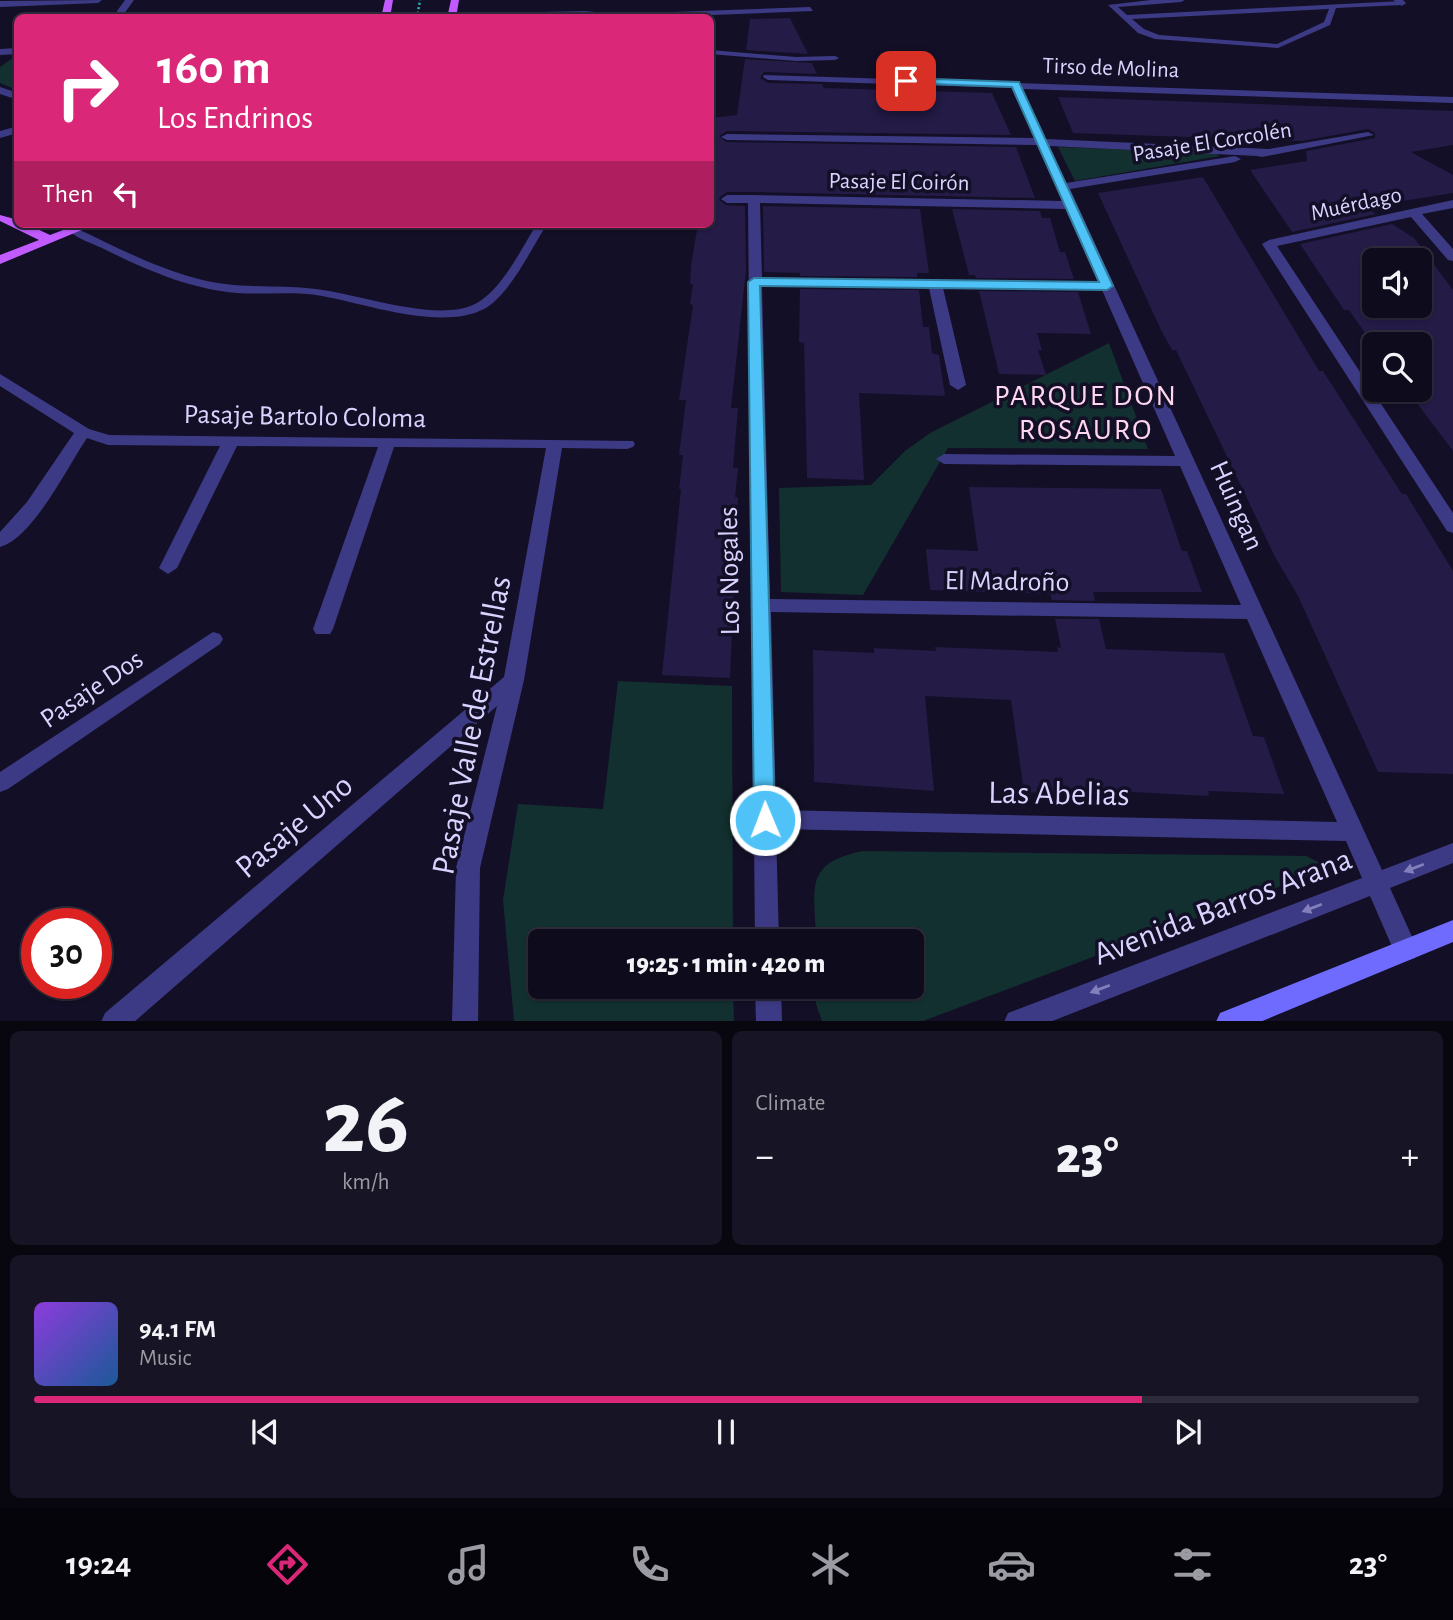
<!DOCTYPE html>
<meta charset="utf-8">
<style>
:root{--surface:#0e0b1c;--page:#171425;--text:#f1f3f6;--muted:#9b9ba3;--line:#2e2b3b;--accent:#db2777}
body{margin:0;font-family:"Alegreya Sans",sans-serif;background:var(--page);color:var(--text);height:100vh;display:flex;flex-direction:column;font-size:26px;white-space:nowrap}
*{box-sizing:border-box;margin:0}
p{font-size:23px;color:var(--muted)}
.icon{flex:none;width:38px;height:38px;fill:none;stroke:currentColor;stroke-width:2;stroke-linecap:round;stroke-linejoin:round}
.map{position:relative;height:1021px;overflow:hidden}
.sheet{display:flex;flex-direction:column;gap:10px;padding:10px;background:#08060f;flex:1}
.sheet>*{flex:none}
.top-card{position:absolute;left:14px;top:14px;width:700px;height:214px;border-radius:10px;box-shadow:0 2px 5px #0004,0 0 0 2px var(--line);background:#db2777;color:#fff;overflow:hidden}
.controls{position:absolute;left:1362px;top:248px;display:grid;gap:14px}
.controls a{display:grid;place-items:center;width:70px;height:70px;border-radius:10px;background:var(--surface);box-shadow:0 2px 5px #0004,0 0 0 2px var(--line);font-size:35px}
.speed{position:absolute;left:21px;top:908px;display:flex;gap:14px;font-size:35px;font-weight:700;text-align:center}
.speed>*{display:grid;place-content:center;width:91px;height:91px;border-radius:50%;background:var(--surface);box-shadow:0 2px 5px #0004,0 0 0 2px var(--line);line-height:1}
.speed .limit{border:10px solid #d22;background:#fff;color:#111}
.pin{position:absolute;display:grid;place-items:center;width:60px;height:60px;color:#fff;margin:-30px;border-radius:14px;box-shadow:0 4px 10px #0006}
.me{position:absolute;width:77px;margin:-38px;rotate:359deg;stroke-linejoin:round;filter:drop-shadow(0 0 5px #0008)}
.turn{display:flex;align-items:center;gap:24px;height:147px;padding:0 28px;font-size:32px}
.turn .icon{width:91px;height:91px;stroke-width:2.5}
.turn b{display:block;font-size:49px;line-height:60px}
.then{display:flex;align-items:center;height:66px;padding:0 28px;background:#0003;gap:14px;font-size:26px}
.big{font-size:52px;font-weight:800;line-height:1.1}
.sheet .widget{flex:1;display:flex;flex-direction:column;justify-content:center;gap:10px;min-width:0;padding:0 24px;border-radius:10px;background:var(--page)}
.sheet .dial{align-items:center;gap:0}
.dial b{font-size:91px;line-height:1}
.song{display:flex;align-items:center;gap:21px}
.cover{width:84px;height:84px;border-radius:10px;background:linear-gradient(135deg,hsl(270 70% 55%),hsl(210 70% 35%))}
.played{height:7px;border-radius:4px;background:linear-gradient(90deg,var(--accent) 80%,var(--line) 80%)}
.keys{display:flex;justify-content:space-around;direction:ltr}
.heat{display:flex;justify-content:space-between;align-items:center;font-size:38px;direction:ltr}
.sheet .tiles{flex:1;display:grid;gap:10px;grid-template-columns:1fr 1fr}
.widget:last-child{grid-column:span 2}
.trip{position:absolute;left:528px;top:929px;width:396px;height:70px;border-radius:10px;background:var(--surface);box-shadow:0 2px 5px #0004,0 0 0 2px var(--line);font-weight:800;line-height:70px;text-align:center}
.dock{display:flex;height:112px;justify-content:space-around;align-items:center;background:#06040b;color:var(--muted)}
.dock .icon{width:49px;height:49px}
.dock .selected{color:var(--accent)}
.dock b{font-size:32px;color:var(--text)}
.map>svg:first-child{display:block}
.green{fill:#12302f}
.building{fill:#241b47;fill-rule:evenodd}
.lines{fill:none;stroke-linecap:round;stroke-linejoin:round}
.path{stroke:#2fb8b0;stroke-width:2.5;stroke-dasharray:2 2.5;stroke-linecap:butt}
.lane{fill:#3d3a85;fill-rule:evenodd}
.street{fill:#3d3a85;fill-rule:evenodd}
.secondary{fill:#6f6bff;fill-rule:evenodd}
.primary{fill:#c25bff;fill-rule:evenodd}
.oneway{fill:#837fbc}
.route{fill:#4fc3f7;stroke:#337fa1;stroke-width:2}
.labels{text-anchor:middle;stroke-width:7;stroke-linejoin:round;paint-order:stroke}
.far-street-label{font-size:23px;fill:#d9d4ff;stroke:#130f26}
.street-label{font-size:28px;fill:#d9d4ff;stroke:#130f26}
.neighbourhood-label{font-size:30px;letter-spacing:2px;fill:#ffd6f0;stroke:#130f26}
.near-street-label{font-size:33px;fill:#d9d4ff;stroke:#130f26}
</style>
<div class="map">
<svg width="1453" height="1022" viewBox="0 0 1453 1022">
<rect width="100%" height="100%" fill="#130f26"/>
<path class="green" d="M17 55V90L0 83V67Z
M1058 147 1215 153 1220 156 1075 181Z
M1109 343 1148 449 948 448 863 595 781 592 779 488 871 485 905 451 930 433Z
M618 681 732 686 733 941 541 942V987H733L734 1021H514L503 900 518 804 603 809Z
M863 851 1306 856 1322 864 1321 871 923 1021H822L816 1004V987H912V942L816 941C815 890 802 863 863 851Z"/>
<path class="building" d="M790 18 808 54 746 50 750 19Z
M745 59 812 63 817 74 764 72 760 78 768 83 822 84 824 88 992 93 1011 135 727 131 719 136 726 142 1016 147 1035 198 754 192H727L720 197 719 200 726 205 745 206 746 271 731 408H738L733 468H738L735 497H738L730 678 662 675 681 489H679L683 455H679L686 400H679L693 305 690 304 693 284H690L691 265 698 224H710V118L737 115Z
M1058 97 1453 111V145L1411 152 1453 175V193L1365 207 1376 214 1292 232 1250 170 1307 161 1306 151 1375 138V133L1368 129 1302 141 1073 133Z
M1203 177 1319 371H1323L1402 494H1406L1453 571V774L1378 772 1298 596 1275 557 1176 350H1172L1161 330 1098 193Z
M763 206 920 209 929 273H917V277L800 276V273L764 272Z
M952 209 1040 211 1042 218H1050L1060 252H1065L1074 279 976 278 975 275H969Z
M1392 224 1414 238 1453 290V451L1407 390H1419V345L1374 343V346L1349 310H1344L1300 244ZM1374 261H1419V306H1374Z
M800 289 919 290 923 327H929L932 353 939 355 945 396 859 393 864 480 807 478 804 343 799 342Z
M979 291 1078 292 1091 334 1037 333 1042 350H1038L1046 375 999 374Z
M969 487 1161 489 1182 551H1187L1202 592H1093L1095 601 1052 600 1050 594 930 590 926 549 978 551Z
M1055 619H1099L1106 649 1224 653 1253 736 1264 737 1284 794 1208 791 1209 796 1075 789 1076 795 1024 792 1011 700 925 696 934 791 814 782 813 650 874 653V648L936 651 935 647 1058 652 1057 647 1061 648Z"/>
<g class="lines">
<path class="path" d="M417 18 420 0"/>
<path class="lane" d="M1151 0H1185L1181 2 1118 7 1127 15 1402 1 1406 3 1402 5 1336 8 1330 25 1278 48 1155 39 1138 33 1108 5ZM1329 9 1324 22 1277 44 1159 35 1144 29 1132 19Z
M810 7 813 11 635 18 585 15 447 16 451 14 585 11 616 14Z
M710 50 796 57 835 56 839 58 835 60 796 61 710 54Z
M539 226 544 229C529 253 509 295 484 309 442 331 366 304 322 296 294 291 265 295 237 293 189 289 144 269 102 248 91 243 78 239 69 231L78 229C116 247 154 267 195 278 235 290 276 284 316 289 359 294 434 322 473 305 500 293 520 251 535 227Z"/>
<path class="street" d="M102 0 98 3 0 7V1Z
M125 0H134L121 18H112Z
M1393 0H1403L1406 3 1402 6Z
M18 48V54L0 55V49Z
M764 75 1453 97V103L1023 89 1046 139 1269 149 1368 132 1374 135 1262 157 1257 156 1049 146 1066 183 1235 156 1241 159 1235 162 1070 189 1382 870 1453 843V863L1390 888 1418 950 1415 958 1406 961 1397 958 1370 896 1050 1022H1004L1008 1013 1362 878 1346 841 776 829 779 942H755L748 203H727L721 199 727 195H754L1063 201 1038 145 727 140 721 137 727 134 1035 138 1013 88 768 80 763 77ZM760 203 1066 209 1098 282 762 278ZM762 286 929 288 950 385 958 390 966 385 943 288 1102 290 1175 456 944 454 936 459 944 464 1180 466 1241 605 770 599ZM771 612 1247 619 1337 822 776 810Z
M0 87 18 93V100L0 94Z
M18 126V133L0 138V131Z
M1453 200V208L1422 214 1453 249V261L1448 260 1411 217 1277 246 1453 513V533L1447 531 1262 244 1269 240Z
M0 374 89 429 109 435 633 441 635 444 633 447 627 449 562 448 524 680 480 868 478 1022H452L456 868 497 706 134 1022H101L105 1013 504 677 546 448 394 447 333 629 330 634H316L313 629 378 447 237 446 177 568 168 574 159 568 220 446 108 445 87 438C68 466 33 538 0 547V532L27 502 74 433 0 386Z
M213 632 220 634 223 639 220 644 8 789 0 792V772Z
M755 987H781L782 1022H756Z"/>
<path class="secondary" d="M1453 920V942L1260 1022H1216L1220 1013Z"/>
<path class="primary" d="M385 0H393L390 18H381Z
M451 0H459L456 18H447Z
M0 215 18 220V224H27L50 235 79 224H96L0 264V255L39 240 0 221Z"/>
</g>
<defs><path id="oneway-solid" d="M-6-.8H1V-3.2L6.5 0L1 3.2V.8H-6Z" transform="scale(1.75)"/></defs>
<g class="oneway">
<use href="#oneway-solid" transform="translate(1414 868) rotate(159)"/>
<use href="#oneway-solid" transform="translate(1312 908) rotate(159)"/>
<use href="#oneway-solid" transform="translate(1100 989) rotate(159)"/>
</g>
<path class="route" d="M906 78 1019 82 1113 286 1107 290 760 286 775 820 772 825 765 828 757 825 754 820 748 282 754 278 1099 282 1012 87 902 83Z"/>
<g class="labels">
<g class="far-street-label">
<text transform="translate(1111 67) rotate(2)" y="8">Tirso de Molina</text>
<text transform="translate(1212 141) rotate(-9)" y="8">Pasaje El Corcolén</text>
<text transform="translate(899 181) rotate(1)" y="8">Pasaje El Coirón</text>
<text transform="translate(1356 203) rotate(-12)" y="8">Muérdago</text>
</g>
<g class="street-label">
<text transform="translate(305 415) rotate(1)" y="10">Pasaje Bartolo Coloma</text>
<text transform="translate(1238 505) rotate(66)" y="10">Huingan</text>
<text transform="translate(728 571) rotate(-91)" y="10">Los Nogales</text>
<text transform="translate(1007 580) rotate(1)" y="10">El Madroño</text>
<text transform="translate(91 688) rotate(-34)" y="10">Pasaje Dos</text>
</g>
<g class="neighbourhood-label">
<text x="1086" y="405">PARQUE DON<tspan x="1086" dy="34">ROSAURO</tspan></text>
</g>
<g class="near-street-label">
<text transform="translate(470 725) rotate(-79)" y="12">Pasaje Valle de Estrellas</text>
<text transform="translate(1059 792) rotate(1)" y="12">Las Abelias</text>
<text transform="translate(293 825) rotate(-40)" y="12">Pasaje Uno</text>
<text transform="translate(1222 905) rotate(-21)" y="12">Avenida Barros Arana</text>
</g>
</g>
</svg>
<div class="controls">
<a><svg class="icon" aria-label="sound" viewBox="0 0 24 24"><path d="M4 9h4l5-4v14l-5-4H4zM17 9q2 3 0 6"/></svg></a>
<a><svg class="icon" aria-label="search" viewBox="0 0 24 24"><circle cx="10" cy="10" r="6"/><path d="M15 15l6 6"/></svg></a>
</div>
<div class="speed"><div class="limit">30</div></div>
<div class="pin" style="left:906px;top:81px;background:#d93025"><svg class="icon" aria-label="arrive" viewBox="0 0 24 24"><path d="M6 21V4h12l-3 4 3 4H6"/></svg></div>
<svg class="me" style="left:765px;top:820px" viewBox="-20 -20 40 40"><circle r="17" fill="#4fc3f7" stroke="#fff" stroke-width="3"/><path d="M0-11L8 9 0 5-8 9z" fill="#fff"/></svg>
<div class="trip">19:25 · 1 min · 420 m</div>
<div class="top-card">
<div class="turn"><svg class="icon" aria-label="right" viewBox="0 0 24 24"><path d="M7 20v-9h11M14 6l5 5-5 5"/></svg><div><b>160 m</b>Los Endrinos</div></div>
<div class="then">Then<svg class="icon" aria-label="left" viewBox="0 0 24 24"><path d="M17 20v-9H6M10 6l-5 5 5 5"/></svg></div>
</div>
</div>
<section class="sheet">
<div class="tiles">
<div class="widget dial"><b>26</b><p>km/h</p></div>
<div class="widget"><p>Climate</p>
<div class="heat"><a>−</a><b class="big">23°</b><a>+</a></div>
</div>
<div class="widget">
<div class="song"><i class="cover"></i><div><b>94.1 FM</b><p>Music</p></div></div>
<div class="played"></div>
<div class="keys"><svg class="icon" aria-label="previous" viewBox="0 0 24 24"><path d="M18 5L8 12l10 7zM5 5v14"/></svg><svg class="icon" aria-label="pause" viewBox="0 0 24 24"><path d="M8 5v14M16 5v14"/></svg><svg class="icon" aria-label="next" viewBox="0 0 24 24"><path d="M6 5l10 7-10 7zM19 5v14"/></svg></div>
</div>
</div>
</section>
<nav class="dock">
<b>19:24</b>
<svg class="icon selected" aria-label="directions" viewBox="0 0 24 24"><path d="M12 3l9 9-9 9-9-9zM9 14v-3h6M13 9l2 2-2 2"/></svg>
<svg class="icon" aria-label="music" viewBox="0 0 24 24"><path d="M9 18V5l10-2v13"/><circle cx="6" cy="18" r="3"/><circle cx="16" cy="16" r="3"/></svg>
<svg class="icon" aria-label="phone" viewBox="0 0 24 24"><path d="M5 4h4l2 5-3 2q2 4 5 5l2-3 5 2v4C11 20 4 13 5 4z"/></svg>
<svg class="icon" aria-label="climate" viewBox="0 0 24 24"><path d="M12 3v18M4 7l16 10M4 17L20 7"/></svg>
<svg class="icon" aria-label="car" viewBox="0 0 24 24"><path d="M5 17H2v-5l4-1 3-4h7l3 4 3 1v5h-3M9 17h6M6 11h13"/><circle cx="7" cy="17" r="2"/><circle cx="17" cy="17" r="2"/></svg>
<svg class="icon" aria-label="filters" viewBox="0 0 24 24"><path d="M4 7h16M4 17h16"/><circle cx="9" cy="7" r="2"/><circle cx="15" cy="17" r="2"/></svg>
<b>23°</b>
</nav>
